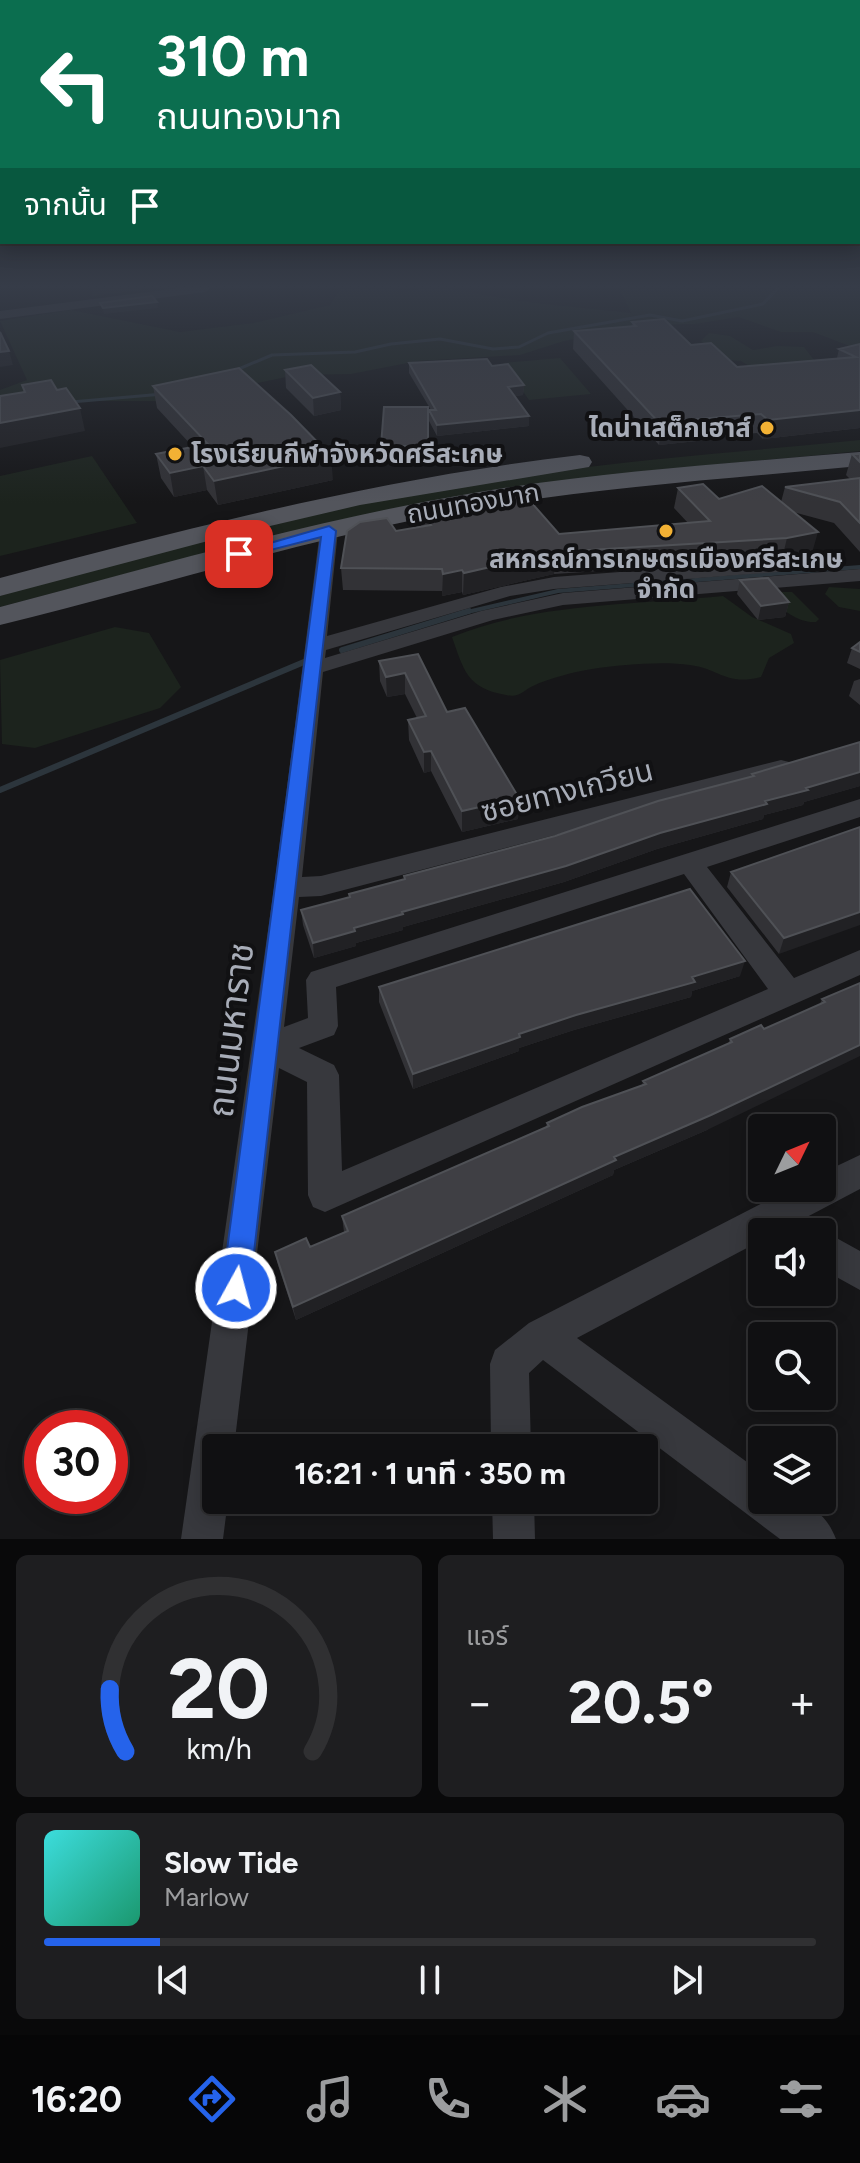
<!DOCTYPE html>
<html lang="th">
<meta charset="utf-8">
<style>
:root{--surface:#101012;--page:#1e1e20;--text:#f1f3f6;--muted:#9c9d9f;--line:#303032;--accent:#2563eb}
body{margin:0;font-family:Figtree,"Noto Sans Thai",sans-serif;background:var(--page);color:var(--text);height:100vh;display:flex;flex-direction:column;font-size:30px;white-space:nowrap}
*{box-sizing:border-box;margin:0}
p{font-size:26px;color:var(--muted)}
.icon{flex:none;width:44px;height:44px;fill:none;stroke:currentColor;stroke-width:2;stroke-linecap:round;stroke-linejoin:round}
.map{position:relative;height:1539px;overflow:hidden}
.details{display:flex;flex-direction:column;gap:16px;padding:16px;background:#09090a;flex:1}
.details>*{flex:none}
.guide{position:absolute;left:0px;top:0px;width:860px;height:244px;box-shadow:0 4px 20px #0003,0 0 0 2px var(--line);background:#0b6e4f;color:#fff;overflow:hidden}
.needle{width:52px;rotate:47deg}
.fabs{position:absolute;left:748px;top:1114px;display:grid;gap:16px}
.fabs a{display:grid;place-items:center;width:88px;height:88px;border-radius:8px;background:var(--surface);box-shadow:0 4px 20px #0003,0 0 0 2px var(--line);font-size:40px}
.speed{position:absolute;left:24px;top:1410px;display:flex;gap:16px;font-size:40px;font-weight:700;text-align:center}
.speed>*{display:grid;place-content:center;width:104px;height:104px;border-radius:50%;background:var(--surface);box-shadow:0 4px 20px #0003,0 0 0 2px var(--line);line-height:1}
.speed .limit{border:12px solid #d22;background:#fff;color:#111}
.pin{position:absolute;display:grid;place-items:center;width:68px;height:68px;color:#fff;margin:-34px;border-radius:16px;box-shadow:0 4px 12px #0006}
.me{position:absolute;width:88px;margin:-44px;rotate:7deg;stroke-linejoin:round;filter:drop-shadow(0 0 6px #0008)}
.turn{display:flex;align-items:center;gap:28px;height:168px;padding:0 24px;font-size:36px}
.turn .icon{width:104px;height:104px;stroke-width:2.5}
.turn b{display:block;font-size:56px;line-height:68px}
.then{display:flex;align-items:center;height:76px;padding:0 24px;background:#0003;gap:16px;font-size:30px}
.big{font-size:60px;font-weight:700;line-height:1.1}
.details .card{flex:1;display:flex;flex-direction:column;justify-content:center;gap:12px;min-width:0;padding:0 28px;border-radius:12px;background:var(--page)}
.details .dial{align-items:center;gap:0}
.dial svg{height:208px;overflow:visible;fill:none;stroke:var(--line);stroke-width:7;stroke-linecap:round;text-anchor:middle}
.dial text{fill:var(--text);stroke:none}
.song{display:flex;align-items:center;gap:24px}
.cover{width:96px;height:96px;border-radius:12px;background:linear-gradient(135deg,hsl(180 70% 55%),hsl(160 70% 35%))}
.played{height:8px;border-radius:4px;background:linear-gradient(90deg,var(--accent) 15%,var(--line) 15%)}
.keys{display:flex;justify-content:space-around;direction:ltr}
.heat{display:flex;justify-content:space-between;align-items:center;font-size:44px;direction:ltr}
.details .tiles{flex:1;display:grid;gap:16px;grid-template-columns:1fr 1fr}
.card:last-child{grid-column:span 2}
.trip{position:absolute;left:202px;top:1434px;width:456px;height:80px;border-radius:8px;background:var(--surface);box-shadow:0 4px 20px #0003,0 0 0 2px var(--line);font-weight:700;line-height:80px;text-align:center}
.tabs{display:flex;height:128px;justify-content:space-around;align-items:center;background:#060607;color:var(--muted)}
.tabs .icon{width:56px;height:56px}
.tabs .on{color:var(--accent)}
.tabs b{font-size:36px;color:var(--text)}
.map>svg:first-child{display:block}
.green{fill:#1c231d}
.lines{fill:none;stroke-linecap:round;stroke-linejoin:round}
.stream-far2{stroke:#2c353c;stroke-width:3}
.stream-far1{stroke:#2c353c;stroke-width:4}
.stream{stroke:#2c353c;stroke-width:6}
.minor{fill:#37383d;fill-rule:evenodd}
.primary{fill:#53555c;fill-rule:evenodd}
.wall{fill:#323236}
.shaded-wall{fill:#212124}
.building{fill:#3f3f44;stroke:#4f5156;stroke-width:2}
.route{fill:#2563eb;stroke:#184099;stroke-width:2}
.poi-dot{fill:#f2b134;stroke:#111113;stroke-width:3}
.labels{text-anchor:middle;stroke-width:8;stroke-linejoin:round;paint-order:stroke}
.far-poi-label{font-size:26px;font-weight:bold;fill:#a8adb8;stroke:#111113;text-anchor:end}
.far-street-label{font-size:26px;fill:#a8adb8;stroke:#111113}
.street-label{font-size:30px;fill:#a8adb8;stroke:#111113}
.near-street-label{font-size:36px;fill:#a8adb8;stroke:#111113}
</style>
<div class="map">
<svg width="860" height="1539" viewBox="0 0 860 1539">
<rect width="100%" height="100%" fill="#161618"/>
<path class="green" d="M341 288H394L398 293C442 283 459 291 502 298 544 305 588 308 631 313L621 291 625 288H860V350L813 332H781L739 317 695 324 651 325 564 341 520 355 418 361 351 374 296 375 171 401H76L34 397 0 408V390L27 380 0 321 71 310 180 332 254 323 330 305Z
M709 333 730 336 753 350 777 346 804 347 814 360 842 375 754 369 741 361 713 359 692 352 712 350 701 341Z
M560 358 591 394 529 400 503 363Z
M860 440V451C720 465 578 474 440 500 292 528 146 569 0 607V596C178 543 358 499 541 473 647 458 754 451 860 440Z
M92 456 137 523 0 556V476Z
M829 587 860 589V611L839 607 825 594Z
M776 592H792L819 619 816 622C797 623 784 610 770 599Z
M723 596 752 617 791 634 794 643 769 658 761 677C726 686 720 669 690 665 660 661 622 665 592 669 574 672 549 678 533 686 522 691 520 698 506 695 467 688 464 671 452 637 533 603 636 605 723 596Z
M115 627 149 633 181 687 160 708 35 748 2 744 0 660Z"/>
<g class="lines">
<path class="stream-far2" d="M234 371 272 355 355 352 391 344 440 339 493 349 519 347 548 333 650 315 682 321 763 304 778 288
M71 402 163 394"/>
<path class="stream-far1" d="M463 613 558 591 860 567"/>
<path class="stream" d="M342 650 469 611
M0 790 304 662"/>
<path class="minor" d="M179 288H211L205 292 0 319V311Z
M329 526 338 531 327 636 501 587 554 577 778 560 787 566 778 572 554 589 510 596 326 650 325 658 481 611 563 593 860 569V581L563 605 493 620 323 672 302 877 321 876 781 760 789 762 793 768 789 774 781 776 321 896 299 897 284 1027 308 1018 306 980 311 972 860 799V817L707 867 794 978 860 950V975L325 1212 313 1207 308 1195 307 1082 279 1068 234 1448H216V1500H228L223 1539H181L274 888 320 531ZM684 874 768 989 342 1171 339 1075 334 1065 299 1048 334 1035 338 1026 336 987Z
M860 1155V1189L805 1218 814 1232H762V1240L577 1338 762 1473V1500C797 1500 822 1503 836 1539H780L543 1360 529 1373 531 1448H491L490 1364 495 1350 529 1323 792 1188H822V1173Z
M822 1230 860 1251V1290L822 1269V1232H817Z
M492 1500H534L535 1539H493Z"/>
<path class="primary" d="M860 452V466C716 480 570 489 428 517 283 546 143 590 0 625V607C159 565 317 519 479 492 605 471 733 463 860 452Z
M580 455 589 457 592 462 589 467 360 505 223 537 0 596V578C192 527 383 478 580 455Z"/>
</g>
<path class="wall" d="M632 322 691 345 737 367 837 358 839 349 860 344V428L763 439 757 433 697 438V441L659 445 573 349 574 331 632 326Z
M409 363 492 366 524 385 523 395 515 396 529 416V426L437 436 429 421V410H431L409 373Z
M285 370 340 392 341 410 314 416 286 388Z
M153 386 333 480 218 505 207 490 174 497 161 478 156 454 193 447 157 408Z
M428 407V464H382L381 446Z
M852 454H860V552L834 523 793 512 812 553 782 559 554 574 463 595 462 592 442 596V591L343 590 341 568 396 531 421 527V511L559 534 688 523 674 508 678 488 719 499 781 502 785 487 850 479 846 475Z
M740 580 789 602 785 617 758 620 737 594Z
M860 642V669L847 663 852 648Z
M418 654 447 712 519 798 518 819 462 832 431 771 424 773 409 740 408 720 417 718 405 694 387 697 380 681 379 661Z
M860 679V705L849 696 854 681Z
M860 742V786L804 802 803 805 764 815 763 819 657 849 564 882 403 927V930L356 943V946L314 958 303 925 301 910 349 897V894L404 879V876L555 836 751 777 752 774Z
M860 827 779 954 727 887 731 872Z
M740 976 692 991 691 997 574 1030 519 1048V1051L413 1089 379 1002V987Z
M860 983 707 1130 614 1170 613 1175 296 1320 278 1265 275 1252 310 1247 344 1232 342 1216 546 1127 547 1123 642 1086 643 1081 728 1044 730 1039 764 1029 820 1004 822 999Z"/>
<path class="shaded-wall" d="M91 288H141V290L92 296Z
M157 302 158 308 104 314 103 308Z
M9 351 13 365 0 367V352Z
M524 385 523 395 508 397V387Z
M340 392 341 410 314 416 313 398Z
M80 408 85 431 0 448V423Z
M860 410V428L763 439 768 420Z
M529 416V426L437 436V425Z
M700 422 697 441 659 445 662 426Z
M331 456 333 480 218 505 214 481Z
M203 466 207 490 174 497 170 473Z
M818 532 812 553 782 559 787 538Z
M556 552 554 574 463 595 464 573Z
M462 570V592L442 596 443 574Z
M789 602 785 617 758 620 761 606Z
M405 673V694L387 697 386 677Z
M431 751V771L424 773V752Z
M860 772V786L804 802 803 805 764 815 763 819 657 849 564 882 403 927V930L356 943V946L314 958 313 943 354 928 402 912Z
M519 798 518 819 462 832V811Z
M860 912V925L779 954 784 938Z
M745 961 740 976 692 991 691 997 574 1030 519 1048V1051L413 1089V1074L519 1034Z
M860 1045V1056L707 1130 614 1170 613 1175 296 1320 293 1307 614 1157Z"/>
<path class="building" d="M152 296 157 302 103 308 100 303Z
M664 319 691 345 711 343 737 367 856 357 839 349 860 344V410L768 420 761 414 697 419 700 422 662 426 574 331 636 326 632 322Z
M0 332 9 351 0 352Z
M487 359 492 366 508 364 524 385 508 387 529 416 437 425 429 410H436L409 363Z
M311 365 340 392 313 398 285 370Z
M239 368 291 415 331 456 214 481 203 466 170 473 156 454 208 444 153 386Z
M51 380 57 390 66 388 80 408 0 423V396L25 392 22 385Z
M384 407H428V446H381Z
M852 454H860V462Z
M860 478V523L840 502 785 487Z
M703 484 719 499 762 486 818 532 787 538 556 552 464 573 462 570 443 574 442 569 341 568 347 531 360 522 387 518 396 531 431 525 421 511 524 494 559 534 710 521 678 488Z
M768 578 789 602 761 606 740 580Z
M860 642V652L852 648Z
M418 654 447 712 465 708 519 798 462 811 431 751 424 752 408 720 426 716 405 673 386 677 379 661Z
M860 742V772L806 788 808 790 765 801 767 804 660 833 566 866 402 912 403 914 354 928 355 931 313 943 301 910 350 897 349 894 405 879 404 876 555 836 658 801 754 776 752 774Z
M860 827V912L784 938 731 872Z
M690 889 745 961 692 977 695 982 576 1015 519 1034 520 1037 413 1074 379 987Z
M860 983V1045L711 1115 614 1157 616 1160 293 1307 275 1252 306 1238 310 1247 348 1231 342 1216 549 1126 547 1123 582 1107 646 1084 643 1081 732 1042 730 1039 761 1025 764 1029 825 1002 822 999Z"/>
<linearGradient id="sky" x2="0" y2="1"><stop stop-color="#0c0c0d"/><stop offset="0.57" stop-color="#363c48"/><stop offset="1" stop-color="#363c48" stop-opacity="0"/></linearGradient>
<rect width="860" height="503" fill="url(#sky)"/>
<path class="route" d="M329 526 336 531 250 1288 246 1298 236 1302 226 1298 222 1288 321 537 239 558 232 554Z"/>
<g class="poi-dot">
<circle cx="767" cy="428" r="8"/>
<circle cx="175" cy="454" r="8"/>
<circle cx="666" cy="531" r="8"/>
</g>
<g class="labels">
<g class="far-poi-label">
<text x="751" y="437">ไดน่าเสต็กเฮาส์</text>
<text x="191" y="463" text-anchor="start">โรงเรียนกีฬาจังหวัดศรีสะเกษ</text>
<text x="666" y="568" text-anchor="middle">สหกรณ์การเกษตรเมืองศรีสะเกษ<tspan x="666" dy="30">จำกัด</tspan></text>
</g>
<g class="far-street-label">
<text transform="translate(473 503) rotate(-10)" y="9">ถนนทองมาก</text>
</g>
<g class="street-label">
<text transform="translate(567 791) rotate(-14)" y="10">ซอยทางเกวียน</text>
</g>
<g class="near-street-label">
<text transform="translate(230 1030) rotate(-83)" y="13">ถนนมหาราช</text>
</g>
</g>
</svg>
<div class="fabs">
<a><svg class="needle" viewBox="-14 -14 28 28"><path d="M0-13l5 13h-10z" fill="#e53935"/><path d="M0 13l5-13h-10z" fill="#9c9d9f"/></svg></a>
<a><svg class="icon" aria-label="sound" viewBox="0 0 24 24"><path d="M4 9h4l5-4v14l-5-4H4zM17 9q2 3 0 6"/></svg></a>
<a><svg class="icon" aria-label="search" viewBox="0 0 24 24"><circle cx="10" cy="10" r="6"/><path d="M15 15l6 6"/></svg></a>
<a><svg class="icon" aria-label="layers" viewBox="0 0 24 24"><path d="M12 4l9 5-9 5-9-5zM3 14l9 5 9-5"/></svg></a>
</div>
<div class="speed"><div class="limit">30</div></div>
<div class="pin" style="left:239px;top:554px;background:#d93025"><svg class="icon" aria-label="arrive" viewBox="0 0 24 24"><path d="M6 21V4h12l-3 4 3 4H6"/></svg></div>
<svg class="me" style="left:236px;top:1288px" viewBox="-20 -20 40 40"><circle r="17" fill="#2563eb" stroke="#fff" stroke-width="3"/><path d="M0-11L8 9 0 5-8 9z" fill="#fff"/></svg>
<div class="trip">16:21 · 1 นาที · 350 m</div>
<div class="guide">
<div class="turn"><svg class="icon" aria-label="left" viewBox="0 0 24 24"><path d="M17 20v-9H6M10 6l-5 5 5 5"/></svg><div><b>310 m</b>ถนนทองมาก</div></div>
<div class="then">จากนั้น<svg class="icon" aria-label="arrive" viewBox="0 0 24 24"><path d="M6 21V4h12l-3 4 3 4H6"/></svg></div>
</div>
</div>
<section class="details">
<div class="tiles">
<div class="card dial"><svg viewBox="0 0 100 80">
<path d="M14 69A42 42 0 1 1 86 69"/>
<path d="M14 69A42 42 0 0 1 8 45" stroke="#2563eb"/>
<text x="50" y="56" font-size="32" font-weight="700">20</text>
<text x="50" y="72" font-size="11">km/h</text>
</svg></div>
<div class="card"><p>แอร์</p>
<div class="heat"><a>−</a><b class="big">20.5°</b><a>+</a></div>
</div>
<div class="card">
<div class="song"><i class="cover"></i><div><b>Slow Tide</b><p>Marlow</p></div></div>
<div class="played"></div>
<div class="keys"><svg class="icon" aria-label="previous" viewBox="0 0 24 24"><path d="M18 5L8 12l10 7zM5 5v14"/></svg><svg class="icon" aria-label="pause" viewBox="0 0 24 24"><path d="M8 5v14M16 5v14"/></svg><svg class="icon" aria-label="next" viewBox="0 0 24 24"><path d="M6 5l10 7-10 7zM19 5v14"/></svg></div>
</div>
</div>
</section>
<nav class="tabs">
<b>16:20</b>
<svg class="icon on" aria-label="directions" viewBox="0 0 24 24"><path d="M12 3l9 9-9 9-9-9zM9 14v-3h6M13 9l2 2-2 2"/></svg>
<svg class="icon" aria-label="music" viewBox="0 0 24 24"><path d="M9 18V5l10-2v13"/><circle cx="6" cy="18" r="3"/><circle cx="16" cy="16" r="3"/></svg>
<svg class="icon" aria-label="phone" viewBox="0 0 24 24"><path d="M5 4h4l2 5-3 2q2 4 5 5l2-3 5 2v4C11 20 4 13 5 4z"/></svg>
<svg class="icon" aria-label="climate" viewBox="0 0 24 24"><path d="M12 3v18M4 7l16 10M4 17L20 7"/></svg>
<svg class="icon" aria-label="car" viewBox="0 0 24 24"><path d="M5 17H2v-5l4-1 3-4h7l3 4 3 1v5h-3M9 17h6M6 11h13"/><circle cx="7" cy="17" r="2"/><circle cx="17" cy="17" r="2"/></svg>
<svg class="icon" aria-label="filters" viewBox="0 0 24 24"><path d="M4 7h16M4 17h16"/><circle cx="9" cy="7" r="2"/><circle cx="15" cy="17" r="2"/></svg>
</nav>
